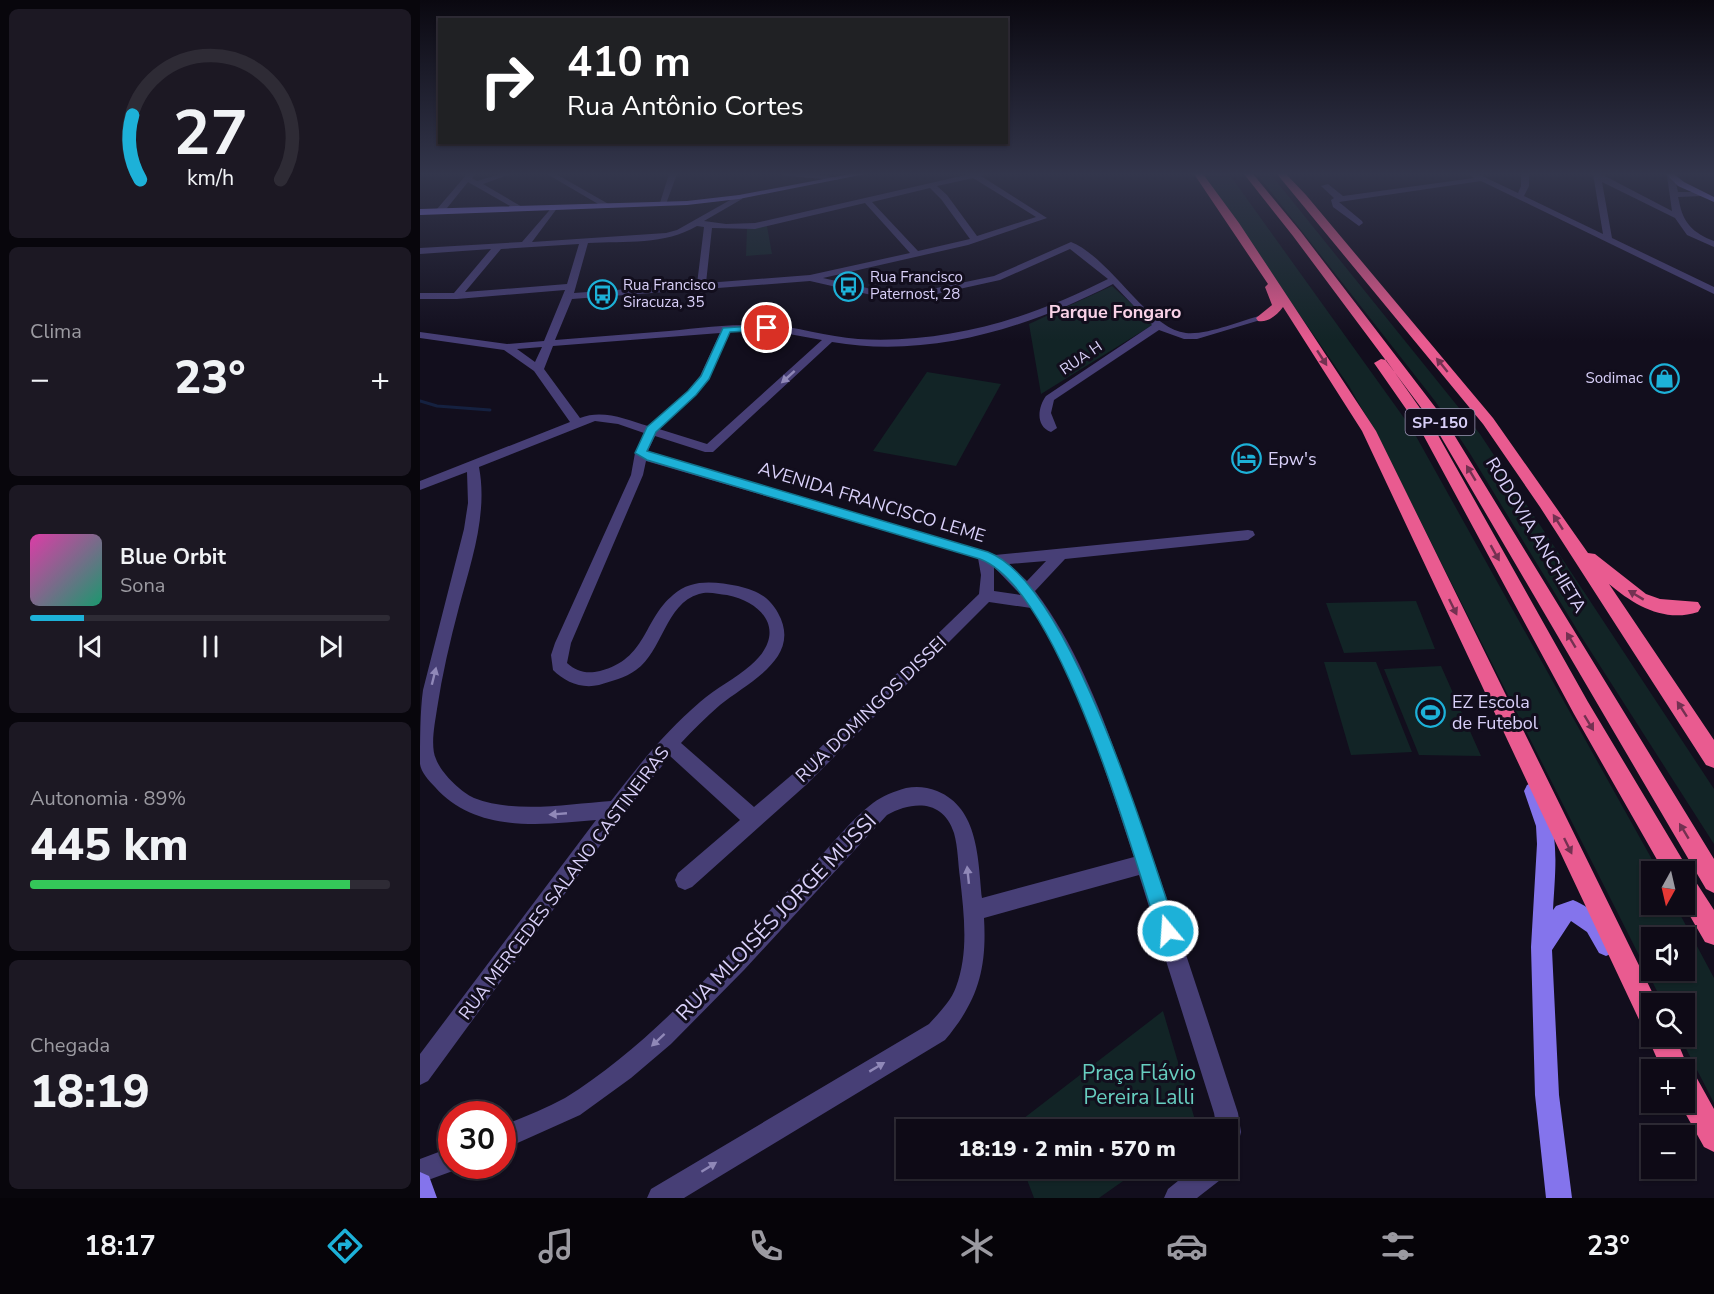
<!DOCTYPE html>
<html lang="pt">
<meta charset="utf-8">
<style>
:root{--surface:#0e0a16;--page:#1c1823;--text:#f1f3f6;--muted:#9b9aa1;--line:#2e2b35;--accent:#1db1d8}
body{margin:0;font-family:"Nunito Sans",sans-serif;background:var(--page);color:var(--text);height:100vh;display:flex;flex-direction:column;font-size:22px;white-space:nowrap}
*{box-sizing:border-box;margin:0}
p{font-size:20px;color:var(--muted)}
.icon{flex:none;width:33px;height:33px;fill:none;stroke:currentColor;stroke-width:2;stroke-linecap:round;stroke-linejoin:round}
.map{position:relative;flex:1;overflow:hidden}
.drawer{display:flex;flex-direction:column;gap:9px;padding:9px;background:#08060c;width:420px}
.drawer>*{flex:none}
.guide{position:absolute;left:18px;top:18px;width:570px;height:126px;border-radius:0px;box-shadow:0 2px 4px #0004,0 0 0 2px var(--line);background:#202124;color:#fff;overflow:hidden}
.needle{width:39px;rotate:188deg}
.buttons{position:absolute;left:1221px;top:861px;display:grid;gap:12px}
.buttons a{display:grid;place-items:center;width:54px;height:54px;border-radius:0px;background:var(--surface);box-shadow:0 2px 4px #0004,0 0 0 2px var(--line);font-size:30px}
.speed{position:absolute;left:18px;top:1101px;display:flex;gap:12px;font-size:30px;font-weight:700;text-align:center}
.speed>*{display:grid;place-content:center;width:78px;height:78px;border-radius:50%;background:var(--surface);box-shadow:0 2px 4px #0004,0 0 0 2px var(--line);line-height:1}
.speed .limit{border:9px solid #d22;background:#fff;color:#111}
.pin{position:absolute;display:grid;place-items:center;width:51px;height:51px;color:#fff;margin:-26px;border:3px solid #fff;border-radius:50%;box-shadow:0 2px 6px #0007}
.me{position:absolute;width:66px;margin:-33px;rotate:342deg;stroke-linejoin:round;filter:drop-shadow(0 0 4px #0008)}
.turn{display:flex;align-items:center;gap:21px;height:126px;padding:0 30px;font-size:27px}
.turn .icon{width:78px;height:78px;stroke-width:2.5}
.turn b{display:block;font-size:42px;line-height:51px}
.big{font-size:45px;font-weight:800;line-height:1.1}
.drawer .tile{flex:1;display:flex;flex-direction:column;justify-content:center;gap:9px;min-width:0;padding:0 21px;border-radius:9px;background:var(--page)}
.drawer .dial{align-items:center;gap:0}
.dial svg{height:156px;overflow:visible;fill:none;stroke:var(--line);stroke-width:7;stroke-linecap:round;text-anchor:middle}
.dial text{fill:var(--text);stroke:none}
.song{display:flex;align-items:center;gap:18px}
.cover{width:72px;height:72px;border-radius:9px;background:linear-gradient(135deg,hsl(320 70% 55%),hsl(160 70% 35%))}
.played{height:6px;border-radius:3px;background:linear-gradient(90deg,var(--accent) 15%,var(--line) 15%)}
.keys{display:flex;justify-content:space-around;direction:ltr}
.heat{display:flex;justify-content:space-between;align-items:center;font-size:33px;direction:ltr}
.charge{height:9px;border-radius:4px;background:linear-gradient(90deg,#34c759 89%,var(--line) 0)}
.trip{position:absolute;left:476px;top:1119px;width:342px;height:60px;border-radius:0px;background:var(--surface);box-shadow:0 2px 4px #0004,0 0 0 2px var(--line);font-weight:800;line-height:60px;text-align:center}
.tab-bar{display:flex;height:96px;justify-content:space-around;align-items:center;background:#060409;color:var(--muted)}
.tab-bar .icon{width:42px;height:42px}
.tab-bar .on{color:var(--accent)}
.tab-bar b{font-size:27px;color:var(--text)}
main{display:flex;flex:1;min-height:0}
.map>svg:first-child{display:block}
.green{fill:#122426;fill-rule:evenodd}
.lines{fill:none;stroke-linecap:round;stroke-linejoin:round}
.stream{stroke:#152140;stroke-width:3}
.street{fill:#473f76;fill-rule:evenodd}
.secondary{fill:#8474ec;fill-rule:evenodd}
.highway{fill:#e95b90;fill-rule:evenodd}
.oneway{fill:#733151}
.oneway2{fill:#9088b8}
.route{fill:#1db1d8;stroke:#13738c;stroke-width:1.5}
.labels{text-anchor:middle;stroke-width:6;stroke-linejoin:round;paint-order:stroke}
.far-poi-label{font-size:15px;fill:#d9d0f9;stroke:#120e1d;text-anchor:start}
.far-street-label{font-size:15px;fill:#d9d0f9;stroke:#120e1d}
.shield{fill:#120e1d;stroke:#9d96b7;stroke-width:1.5}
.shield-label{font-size:16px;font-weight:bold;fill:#d9d0f9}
.far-quarter-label{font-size:18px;font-weight:bold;fill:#f9d2e7;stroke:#120e1d}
.poi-label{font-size:18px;fill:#d9d0f9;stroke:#120e1d;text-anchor:start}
.street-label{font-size:18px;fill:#d9d0f9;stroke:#120e1d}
.near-street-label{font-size:21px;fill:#d9d0f9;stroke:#120e1d}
.near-park-label{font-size:21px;fill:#67cec0;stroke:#120e1d}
</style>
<main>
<section class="drawer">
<div class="tile dial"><svg viewBox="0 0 100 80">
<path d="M14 69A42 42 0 1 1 86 69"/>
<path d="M14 69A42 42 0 0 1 10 36" stroke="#1db1d8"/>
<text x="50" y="56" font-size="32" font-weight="700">27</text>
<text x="50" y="72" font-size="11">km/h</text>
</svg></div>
<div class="tile"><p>Clima</p>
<div class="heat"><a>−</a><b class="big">23°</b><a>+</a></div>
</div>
<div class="tile">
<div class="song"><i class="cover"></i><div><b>Blue Orbit</b><p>Sona</p></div></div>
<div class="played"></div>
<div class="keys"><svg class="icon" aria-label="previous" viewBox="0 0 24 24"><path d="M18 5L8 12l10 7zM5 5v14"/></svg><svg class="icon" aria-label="pause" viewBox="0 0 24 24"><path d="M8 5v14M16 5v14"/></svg><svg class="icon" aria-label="next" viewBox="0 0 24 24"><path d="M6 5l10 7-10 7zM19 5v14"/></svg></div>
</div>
<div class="tile"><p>Autonomia · 89%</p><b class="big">445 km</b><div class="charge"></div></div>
<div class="tile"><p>Chegada</p><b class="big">18:19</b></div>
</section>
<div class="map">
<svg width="1294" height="1198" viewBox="0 0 1294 1198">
<rect width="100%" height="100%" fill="#120e1d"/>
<path class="green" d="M782 174H807L812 178 992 429 1229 854 1238 871 1232 872V904L1255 905 1294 978V1103L1260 1037 1264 1036V1004L1243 1003 959 439 929 386ZM1232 938H1264V970H1232Z
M837 174H850L853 177 1060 434 1294 789V844L1159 633 1049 452 1015 401Z
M347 226 352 254 326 256 327 229Z
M692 286 734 324 621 394 609 324Z
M507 372 581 384 536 466 453 451Z
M996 601 1015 649 924 653 906 603Z
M904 662H956L992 752 931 755Z
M1021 666 1061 756 999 755 964 669Z
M743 1011 775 1120 774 1129H590Z
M603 1169H720L679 1198H614Z"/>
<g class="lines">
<path class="stream" d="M0 401 17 406 70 410"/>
<path class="street" d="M47 174H55L52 178 57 181 80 174H91L63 184 104 208 97 210 48 182 23 213H17V209Z
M127 174H136L192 206 185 208Z
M249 174H257L246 204 239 206Z
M363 174H392L421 178 417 180 367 176Z
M550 174H565L561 176 627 218 548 245 403 278 469 293 512 289 574 276 651 242C691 258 728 329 766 333 788 335 820 321 842 315L847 318 777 339H764L739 330 634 400 631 413 637 428 631 432C615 426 618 407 626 396L732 325 693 284C608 328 509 359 412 342L293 452H285L235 436 228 451 575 555 828 530 833 531 835 535 828 540 645 559 615 591C664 656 689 734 716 810 752 910 785 1012 818 1113L821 1132 816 1152 807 1155V1130H797L794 1113 719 875 564 918C567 969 558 1001 525 1040L264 1198H227L231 1189 509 1024C519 1013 531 1001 536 987 549 953 544 914 540 878 538 864 538 847 534 833 523 799 492 801 467 815L324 970 251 1044 211 1078 160 1115 82 1150V1126C104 1117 125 1109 145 1098 192 1069 235 1030 274 991 316 948 355 904 396 861 414 842 432 819 453 803 462 796 475 791 486 788 497 786 507 787 517 791 559 808 558 860 562 898L714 857C685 771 660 685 611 608L569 602 386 785 272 887 265 890 258 887 255 880 258 873 320 820 250 756 198 821 8 1081 0 1085V1054L176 820C121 825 55 833 15 787 9 781 1 772 0 764 0 743 0 711 3 690L44 529 48 503 47 472 0 490V481L150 422 114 371 84 350 0 338V332L87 344 124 341 145 290 37 299H0V293H34L71 249 0 254V248L102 242 134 205 138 207 112 242 246 233 257 230 319 195 323 197 322 199 284 221 306 224 335 223ZM553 178 616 217 557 236 527 195 517 186ZM510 188 521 199 550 239 498 251 452 202ZM445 203 490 253 390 275 286 283 292 228 335 229ZM277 226 284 227 277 284 154 293 168 243C205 241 245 245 277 226ZM159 244 147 284 45 292 81 249ZM650 249 688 279C609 319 527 344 438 339 407 337 377 326 344 325 312 324 281 328 249 331 211 334 173 337 135 340L152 299 390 281 469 299 512 295 580 280ZM310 332H358L402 340 287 444 239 429 276 395 289 379ZM300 333 280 376 268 391 228 426C206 419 182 409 160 418L124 369 133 346ZM122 347 115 362 97 349ZM175 421 198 424 224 433 215 453 211 475 135 643 131 655 133 670C145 682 161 689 179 685 192 681 205 678 216 670 243 651 245 604 279 594 288 591 298 594 307 595 346 603 367 634 331 665 315 679 296 688 280 702 246 731 218 766 191 801 148 804 95 814 54 798 41 792 21 773 16 759 10 746 15 723 17 709 22 675 30 641 39 607 51 562 68 514 59 467ZM226 461 558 558 561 575 559 594 374 773 334 807 261 743C273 730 286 717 300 705 328 682 383 658 358 613 349 596 335 590 318 586 296 582 272 578 253 595 223 620 227 659 180 671 167 674 157 672 147 663L151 643 223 475ZM626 561 607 581 589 564ZM574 567 601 595 574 591Z
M1048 174H1058L1098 193 1101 186V174H1109V186L1104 196 1183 234 1173 174H1181L1252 211 1247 176 1254 174 1258 192H1281L1285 194 1281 196 1258 197 1259 201C1263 223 1273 233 1294 241V247L1267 235 1255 218 1182 182 1192 238 1294 287V294L1061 181 919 202 942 221 943 223 939 226 913 207 911 200 914 198 901 186 908 184 923 196 1054 178Z
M32 1147V1166H42L41 1168 0 1183V1159Z
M807 1167V1168L804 1177 777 1198H744L748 1189 774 1168Z"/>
<path class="secondary" d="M430 174H445L319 199 267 205 0 215V209L267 201 319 195Z
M1246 174H1254L1264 182 1294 197V202L1258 186Z
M1113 782 1119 785C1140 833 1136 859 1133 910L1136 906 1153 900C1175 909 1188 925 1196 946L1193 953 1186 956 1179 953 1167 932 1151 921 1132 950 1139 1095 1152 1198H1126L1115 1095 1111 947 1117 844 1116 826 1104 791 1107 785Z
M0 1172 9 1176 17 1198H0Z"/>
<path class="highway" d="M774 174H783L819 223 956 431 1238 1004H1232V1036H1255L1270 1072 1274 1073 1294 1109V1152L1284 1147 1259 1102H1264V1070H1242L1227 1036 1229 1031 1223 1028 942 431 863 307C857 315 848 323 838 321L836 318 852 305 845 287 848 284Z
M824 174H833L881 232 1025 420 1294 859V893L1286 889 1014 425 873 236Z
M857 174H866L886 195 1073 418 1168 553 1175 554 1226 594 1240 599 1278 602 1281 607 1278 612C1244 623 1214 605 1189 584L1294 740V768L1286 765 1120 507 1063 424Z
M961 359 966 360 1014 428 1168 702 1265 864 1268 874 1272 876 1294 910V945L1285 942 1263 904 1264 872H1244L1154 714 1000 429 954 363Z"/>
</g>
<defs><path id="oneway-solid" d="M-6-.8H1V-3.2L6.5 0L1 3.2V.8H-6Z" transform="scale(1.5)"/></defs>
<g class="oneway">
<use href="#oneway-solid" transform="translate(902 358) rotate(57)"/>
<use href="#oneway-solid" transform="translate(1022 365) rotate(-129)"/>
<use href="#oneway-solid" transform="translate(1051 473) rotate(-121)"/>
<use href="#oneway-solid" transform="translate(1138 522) rotate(-123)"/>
<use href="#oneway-solid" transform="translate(1075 553) rotate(61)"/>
<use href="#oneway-solid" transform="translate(1216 595) rotate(-149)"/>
<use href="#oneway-solid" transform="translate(1033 607) rotate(64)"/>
<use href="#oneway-solid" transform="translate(1151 640) rotate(-121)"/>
<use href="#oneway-solid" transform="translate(1262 709) rotate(-123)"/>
<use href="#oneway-solid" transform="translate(1169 723) rotate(59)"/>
<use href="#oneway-solid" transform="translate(1264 831) rotate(-121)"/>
<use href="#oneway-solid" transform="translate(1148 846) rotate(64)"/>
</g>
<g class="oneway2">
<use href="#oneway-solid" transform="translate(368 377) rotate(138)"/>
<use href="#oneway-solid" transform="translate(14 676) rotate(-76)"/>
<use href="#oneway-solid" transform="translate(138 814) rotate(175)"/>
<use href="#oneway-solid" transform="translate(548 875) rotate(-96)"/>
<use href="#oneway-solid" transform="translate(238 1040) rotate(137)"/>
<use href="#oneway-solid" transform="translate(457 1067) rotate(-31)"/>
<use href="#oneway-solid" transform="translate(289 1167) rotate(-32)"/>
</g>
<linearGradient id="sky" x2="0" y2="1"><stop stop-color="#0a0810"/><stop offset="0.51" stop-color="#33364c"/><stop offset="1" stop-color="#33364c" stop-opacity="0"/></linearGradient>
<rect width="1294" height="341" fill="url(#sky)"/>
<path class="route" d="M347 325 351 326V330L310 332 289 379 276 395 236 432 227 451 568 552C651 584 728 847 757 931L755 938 748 940 741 938 738 931C711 849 640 590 560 559L227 460 215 453 227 427 268 391 281 376 303 328Z"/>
<defs>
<symbol id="bus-ring" viewBox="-11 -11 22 22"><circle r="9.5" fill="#120e1d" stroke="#1db1d8" stroke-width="1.5"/><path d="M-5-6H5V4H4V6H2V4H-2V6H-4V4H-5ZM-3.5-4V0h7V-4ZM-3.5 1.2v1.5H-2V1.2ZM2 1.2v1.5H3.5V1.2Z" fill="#1db1d8"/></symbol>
<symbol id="shop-ring" viewBox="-11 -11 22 22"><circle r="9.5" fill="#120e1d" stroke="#1db1d8" stroke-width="1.5"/><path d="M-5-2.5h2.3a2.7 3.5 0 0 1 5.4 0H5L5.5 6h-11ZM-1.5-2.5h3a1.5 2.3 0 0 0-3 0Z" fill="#1db1d8"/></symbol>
<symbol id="hotel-ring" viewBox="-11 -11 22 22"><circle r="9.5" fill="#120e1d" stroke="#1db1d8" stroke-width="1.5"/><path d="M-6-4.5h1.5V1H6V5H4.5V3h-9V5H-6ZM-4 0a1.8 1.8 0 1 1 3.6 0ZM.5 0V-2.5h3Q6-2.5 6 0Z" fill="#1db1d8"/></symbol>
<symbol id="stadium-ring" viewBox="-11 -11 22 22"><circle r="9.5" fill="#120e1d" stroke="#1db1d8" stroke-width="1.5"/><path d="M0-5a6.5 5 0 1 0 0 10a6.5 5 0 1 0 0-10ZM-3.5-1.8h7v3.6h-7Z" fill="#1db1d8"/></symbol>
</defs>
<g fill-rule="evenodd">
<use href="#bus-ring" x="412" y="270" width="33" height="33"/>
<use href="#bus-ring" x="166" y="278" width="33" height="33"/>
<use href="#shop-ring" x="1228" y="362" width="33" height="33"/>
<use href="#hotel-ring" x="810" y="442" width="33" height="33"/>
<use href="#stadium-ring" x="994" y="696" width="33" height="33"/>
</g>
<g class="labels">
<g class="far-poi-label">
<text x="450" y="282">Rua Francisco<tspan x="450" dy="17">Paternost, 28</tspan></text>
<text x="203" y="290">Rua Francisco<tspan x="203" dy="17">Siracuza, 35</tspan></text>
<text x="1223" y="383" text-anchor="end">Sodimac</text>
</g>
<g class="far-street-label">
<text transform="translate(661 358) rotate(-34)" y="5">RUA H</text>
</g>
<rect class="shield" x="985.5" y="409" width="69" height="26" rx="4.5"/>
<g class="shield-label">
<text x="1020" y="428">SP-150</text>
</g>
<g class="far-quarter-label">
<text x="695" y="318">Parque Fongaro</text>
</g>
<g class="poi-label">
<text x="848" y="465">Epw's</text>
<text x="1032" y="708">EZ Escola<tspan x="1032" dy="21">de Futebol</tspan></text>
</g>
<g class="street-label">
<text transform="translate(452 502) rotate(17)" y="6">AVENIDA FRANCISCO LEME</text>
<text transform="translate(1116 535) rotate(59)" y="6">RODOVIA ANCHIETA</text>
<text transform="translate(451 709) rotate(-44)" y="6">RUA DOMINGOS DISSEI</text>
<text transform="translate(144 883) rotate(-53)" y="6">RUA MERCEDES SALANO CASTINEIRAS</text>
</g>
<g class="near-street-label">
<text transform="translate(356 917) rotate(-46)" y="7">RUA MLOISÉS JORGE MUSSI</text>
</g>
<g class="near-park-label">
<text x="719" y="1080">Praça Flávio<tspan x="719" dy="24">Pereira Lalli</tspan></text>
</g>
</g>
</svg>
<div class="buttons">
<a><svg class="needle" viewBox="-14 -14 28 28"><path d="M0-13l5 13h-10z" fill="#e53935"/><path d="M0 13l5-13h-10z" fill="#9b9aa1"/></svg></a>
<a><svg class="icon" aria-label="sound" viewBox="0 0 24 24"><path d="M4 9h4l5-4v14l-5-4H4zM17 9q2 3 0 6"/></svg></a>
<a><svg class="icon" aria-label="search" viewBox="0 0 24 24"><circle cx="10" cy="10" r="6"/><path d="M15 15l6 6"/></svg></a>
<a>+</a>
<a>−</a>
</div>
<div class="speed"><div class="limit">30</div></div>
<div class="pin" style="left:347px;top:328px;background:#d93025"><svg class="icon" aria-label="arrive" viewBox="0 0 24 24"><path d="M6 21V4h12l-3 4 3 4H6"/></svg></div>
<svg class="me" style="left:748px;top:931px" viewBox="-20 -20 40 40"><circle r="17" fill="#1db1d8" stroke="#fff" stroke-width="3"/><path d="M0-11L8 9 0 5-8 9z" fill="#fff"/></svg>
<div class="trip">18:19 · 2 min · 570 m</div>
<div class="guide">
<div class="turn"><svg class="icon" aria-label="right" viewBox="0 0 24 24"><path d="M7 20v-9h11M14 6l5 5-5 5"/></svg><div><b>410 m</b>Rua Antônio Cortes</div></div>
</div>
</div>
</main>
<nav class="tab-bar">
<b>18:17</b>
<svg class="icon on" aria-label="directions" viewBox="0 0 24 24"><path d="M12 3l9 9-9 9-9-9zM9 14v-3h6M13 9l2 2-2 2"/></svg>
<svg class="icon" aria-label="music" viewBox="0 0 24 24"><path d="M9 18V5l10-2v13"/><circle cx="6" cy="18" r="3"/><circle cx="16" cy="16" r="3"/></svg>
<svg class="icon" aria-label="phone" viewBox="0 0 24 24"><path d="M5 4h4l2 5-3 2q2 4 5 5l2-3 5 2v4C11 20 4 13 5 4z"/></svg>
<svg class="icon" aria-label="climate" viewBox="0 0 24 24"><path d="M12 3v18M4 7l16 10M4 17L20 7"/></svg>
<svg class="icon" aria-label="car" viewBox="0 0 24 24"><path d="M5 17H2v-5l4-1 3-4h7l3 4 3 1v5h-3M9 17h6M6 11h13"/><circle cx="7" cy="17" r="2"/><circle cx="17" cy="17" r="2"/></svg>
<svg class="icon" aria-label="filters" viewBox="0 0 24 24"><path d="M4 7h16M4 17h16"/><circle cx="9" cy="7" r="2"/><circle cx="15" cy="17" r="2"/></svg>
<b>23°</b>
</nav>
